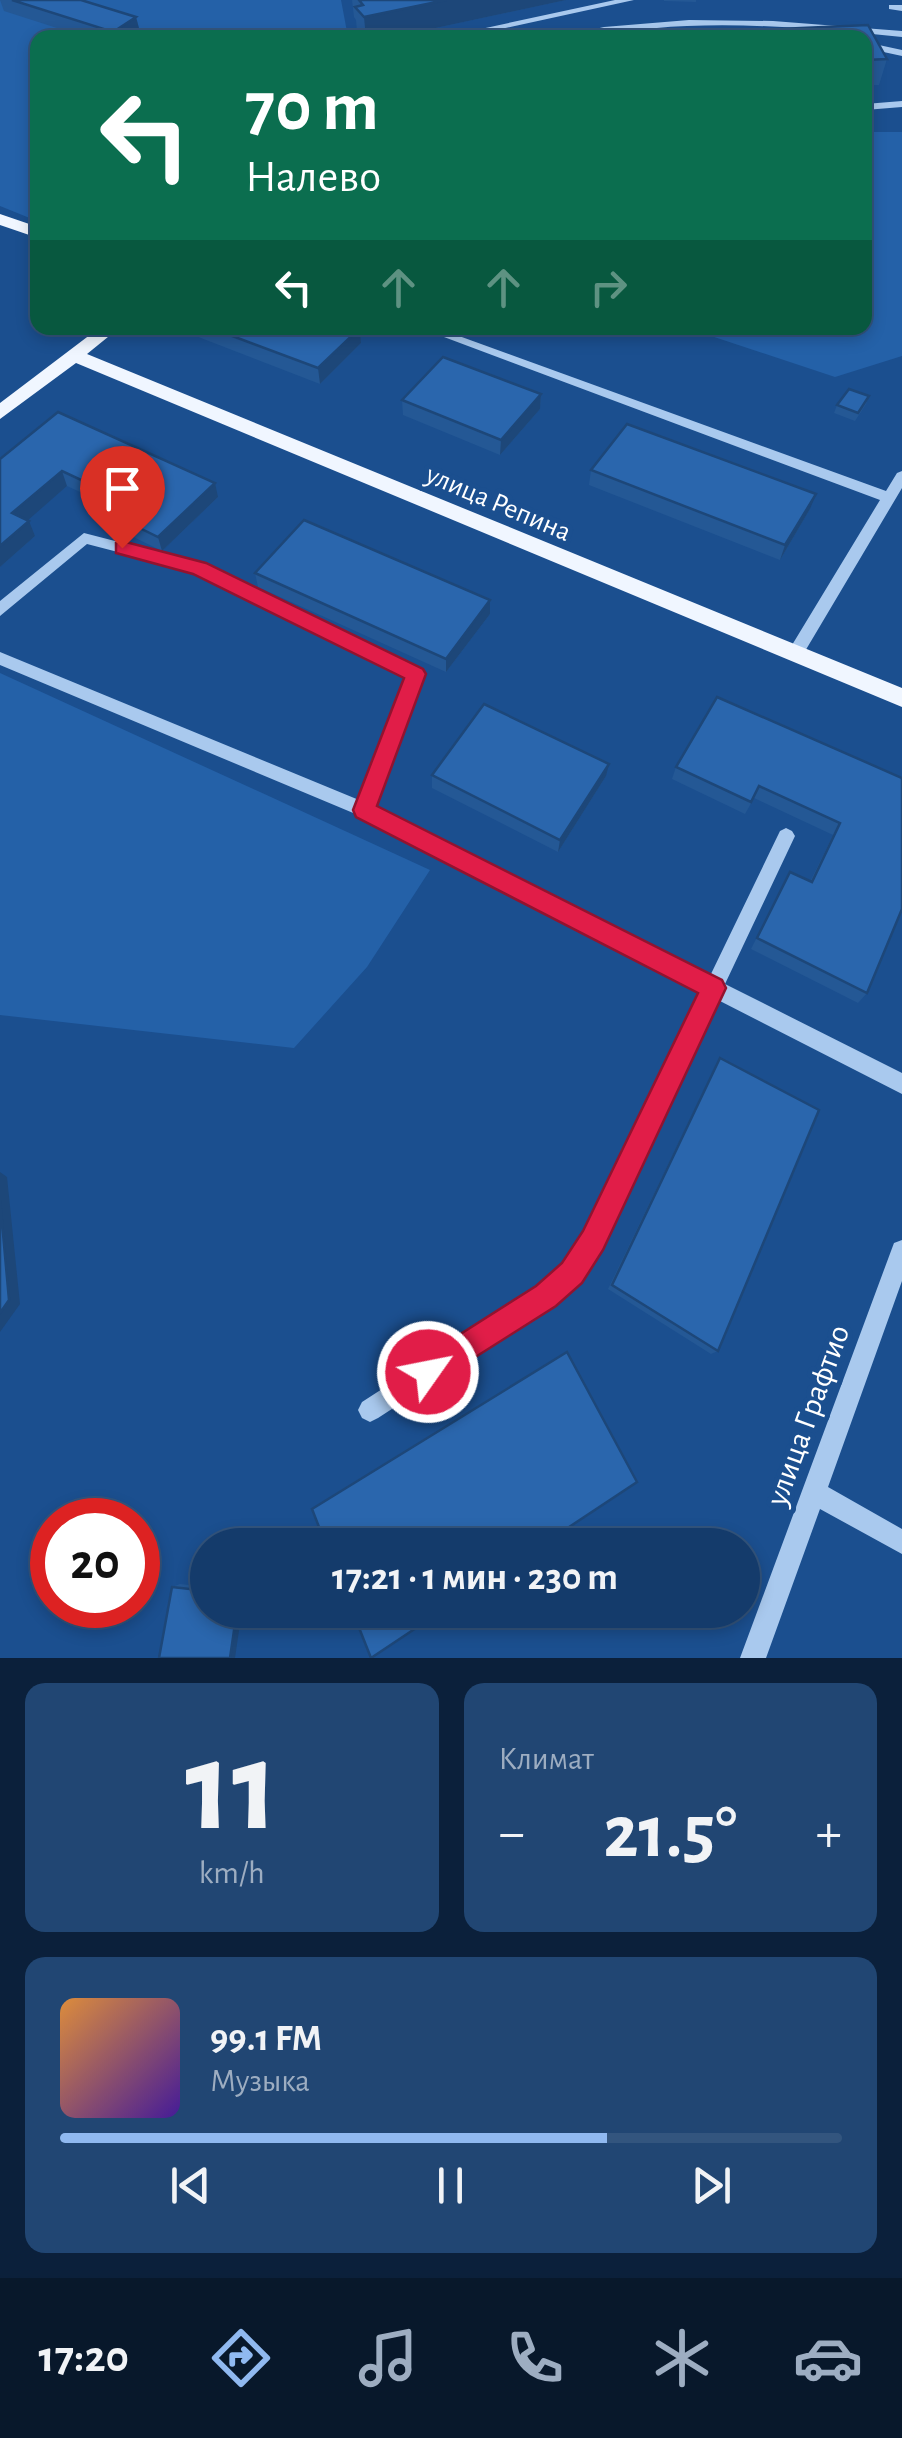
<!DOCTYPE html>
<html lang="ru">
<meta charset="utf-8">
<style>
:root{--surface:#143b6b;--page:#214673;--text:#f1f3f6;--muted:#9dadc1;--line:#33557e;--accent:#90b9f0}
body{margin:0;font-family:"Alegreya Sans",sans-serif;background:var(--page);color:var(--text);height:100vh;display:flex;flex-direction:column;font-size:38px;white-space:nowrap}
*{box-sizing:border-box;margin:0}
p{font-size:32px;color:var(--muted)}
.icon{flex:none;width:55px;height:55px;fill:none;stroke:currentColor;stroke-width:2;stroke-linecap:round;stroke-linejoin:round}
.map{position:relative;height:1658px;overflow:hidden}
.sheet{display:flex;flex-direction:column;gap:25px;padding:25px;background:#0b203b;flex:1}
.sheet>*{flex:none}
.banner{position:absolute;left:30px;top:30px;width:842px;height:305px;border-radius:20px;box-shadow:0 5px 15px #0003,0 0 0 2px var(--line);background:#0b6e4f;color:#fff;overflow:hidden}
.speed{position:absolute;left:30px;top:1498px;display:flex;gap:20px;font-size:50px;font-weight:700;text-align:center}
.speed>*{display:grid;place-content:center;width:130px;height:130px;border-radius:50%;background:var(--surface);box-shadow:0 5px 15px #0003,0 0 0 2px var(--line);line-height:1}
.speed .limit{border:15px solid #d22;background:#fff;color:#111}
.pin{position:absolute;display:grid;place-items:center;width:85px;height:85px;color:#fff;margin:-102px -42px;border-radius:50% 50% 50% 0;rotate:-45deg;box-shadow:0 0 10px #0007}
.pin .icon{rotate:45deg}
.me{position:absolute;width:110px;margin:-55px;rotate:57deg;stroke-linejoin:round;filter:drop-shadow(0 0 8px #0008)}
.turn{display:flex;align-items:center;gap:35px;height:210px;padding:0 50px;font-size:45px}
.turn .icon{width:130px;height:130px;stroke-width:2.5}
.turn b{display:block;font-size:70px;line-height:85px}
.lanes{display:flex;align-items:center;height:95px;padding:0 50px;background:#0003;justify-content:center;gap:50px;direction:ltr}
.lanes .off{opacity:.35}
.big{font-size:75px;font-weight:700;line-height:1.1}
.sheet .widget{flex:1;display:flex;flex-direction:column;justify-content:center;gap:15px;min-width:0;padding:0 35px;border-radius:20px;background:var(--page)}
.sheet .dial{align-items:center;gap:0}
.dial b{font-size:130px;line-height:1}
.song{display:flex;align-items:center;gap:30px}
.cover{width:120px;height:120px;border-radius:15px;background:linear-gradient(135deg,hsl(30 70% 55%),hsl(260 70% 35%))}
.played{height:10px;border-radius:5px;background:linear-gradient(90deg,var(--accent) 70%,var(--line) 70%)}
.keys{display:flex;justify-content:space-around;direction:ltr}
.heat{display:flex;justify-content:space-between;align-items:center;font-size:55px;direction:ltr}
.sheet .tiles{flex:1;display:grid;gap:25px;grid-template-columns:1fr 1fr}
.widget:last-child{grid-column:span 2}
.trip{position:absolute;left:190px;top:1528px;width:570px;height:100px;border-radius:50px;background:var(--surface);box-shadow:0 5px 15px #0003,0 0 0 2px var(--line);font-weight:700;line-height:100px;text-align:center}
.menu{display:flex;height:160px;justify-content:space-around;align-items:center;background:#08182b;color:var(--muted)}
.menu .icon{width:70px;height:70px}
.menu .current{color:var(--accent)}
.menu b{font-size:45px;color:var(--text)}
.map>svg:first-child{display:block}
.green{fill:#2461a8}
.lines{fill:none;stroke-linecap:round;stroke-linejoin:round}
.minor{fill:#a9c9ee;fill-rule:evenodd}
.major{fill:#f0f6ff;fill-rule:evenodd}
.wall{fill:#245895}
.shaded-wall{fill:#1d4779}
.building{fill:#2a66ad;stroke:#1d4779;stroke-width:2.5}
.route{fill:#e11d48;stroke:#92132f;stroke-width:2.5}
.labels{text-anchor:middle;stroke-width:10;stroke-linejoin:round;paint-order:stroke}
.street-label{font-size:28px;fill:#fff;stroke:#1b4f8f}
.near-street-label{font-size:32px;fill:#fff;stroke:#1b4f8f}
</style>
<div class="map">
<svg width="902" height="1658" viewBox="0 0 902 1658">
<rect width="100%" height="100%" fill="#1b4f8f"/>
<path class="green" d="M0 0H341L348 37 38 38 37 221 0 206Z
M865 132H902V356L835 377 687 328H865Z
M0 673 430 870 367 967 294 1048 0 1015Z"/>
<g class="lines">
<path class="minor" d="M615 0H634L460 38H439Z
M889 5H902V11L889 9Z
M689 20 773 21 902 31V37C831 30 759 23 687 26 643 27 600 38 557 38L604 27Z
M865 42 902 50V56L865 48Z
M902 101V107L865 110V104Z
M420 328H437L886 491 897 473 902 471V488L801 658H789L787 654 789 650 880 500Z
M84 533 204 564 422 670 424 674 374 807 710 976 780 831 786 828 792 831 795 836 725 984 902 1073V1094L718 1000 601 1249 580 1281 554 1304 378 1418 370 1422 362 1418 358 1410 362 1402 538 1288 564 1265 585 1233 702 992 358 815 0 665V652L359 800 407 677 195 572 87 544 0 616V601Z
M902 1240V1281L828 1487 902 1529V1554L820 1509 766 1658H740L891 1251 894 1243Z"/>
<path class="major" d="M0 214 38 227V238L0 225Z
M99 328H119L87 354 902 688V707L76 363 0 419V403Z"/>
</g>
<path class="wall" d="M0 0H81L136 17 140 32 131 38H88L4 11Z
M352 0H566L389 38H362L357 32 356 20 354 17Z
M664 0H696V2L664 1Z
M865 38 887 59 879 85H865Z
M175 328H360L361 343 320 384Z
M541 394 540 409 500 455 403 415 402 400Z
M869 396 866 404 855 421 834 413 837 405Z
M0 459 218 497 162 551 111 526 105 511 111 506 67 486 27 520 35 536 0 567Z
M591 470 810 509 780 560 589 485Z
M255 573 490 600V614L446 672 258 587Z
M676 767 902 778 867 993 858 1003 751 949 790 872 810 882 833 835 754 798 745 814 672 779Z
M432 775 606 776 558 852 432 788Z
M720 1058 718 1351 711 1354 608 1289 715 1067Z
M180 1584 208 1587V1610L172 1587Z"/>
<path class="shaded-wall" d="M446 0H566L389 38H366L364 17Z
M136 17 140 32 131 38H114L113 32Z
M360 328 361 343 320 384 318 368Z
M541 394 540 409 500 455 501 440Z
M62 471 67 486 19 528 12 513Z
M215 483 218 497 162 551 158 537Z
M816 494 810 509 780 560 785 545Z
M29 521 35 536 0 567V546Z
M490 600V614L446 672V659Z
M609 764 606 776 558 852 560 840Z
M0 1172 7 1177 20 1304 0 1332Z
M237 1610H242L235 1658H230Z"/>
<path class="building" d="M12 0H81L136 17 113 32Z
M359 0H446L364 17 355 7 363 5Z
M868 25 887 59 865 60V38L603 37Z
M211 328H360L318 368Z
M443 357 541 394 501 440 402 400Z
M849 389 869 396 858 413 837 405Z
M58 412 215 483 158 537 105 511 120 498 62 471 12 513 29 521 0 546V459Z
M627 424 816 494 785 545 591 470Z
M304 520 490 600 446 659 255 573Z
M717 697 902 778V909L867 993 757 938 790 872 812 882 840 823 759 786 751 802 676 767Z
M484 704 609 764 560 840 432 775Z
M720 1058 819 1110 718 1351 612 1285Z
M0 1200 9 1300 0 1313Z
M567 1352 637 1482 542 1545H326L312 1509Z
M172 1587 208 1591V1610H237L230 1658H159Z
M352 1610H443L371 1658Z"/>
<path class="route" d="M122 541 206 563 423 669 426 674 377 806 722 980 726 988 603 1250 582 1283 556 1306 428 1387 418 1382 414 1372 418 1361 536 1286 562 1263 583 1231 698 993 356 817 353 810 404 678 193 574 116 553V543Z"/>
<g class="labels">
<g class="street-label">
<text transform="translate(499 502) rotate(23)" y="10">улица Репина</text>
</g>
<g class="near-street-label">
<text transform="translate(807 1415) rotate(-70)" y="11">улица Графтио</text>
</g>
</g>
</svg>
<div class="speed"><div class="limit">20</div></div>
<div class="pin" style="left:122px;top:548px;background:#d93025"><svg class="icon" aria-label="arrive" viewBox="0 0 24 24"><path d="M6 21V4h12l-3 4 3 4H6"/></svg></div>
<svg class="me" style="left:428px;top:1372px" viewBox="-20 -20 40 40"><circle r="17" fill="#e11d48" stroke="#fff" stroke-width="3"/><path d="M0-11L8 9 0 5-8 9z" fill="#fff"/></svg>
<div class="trip">17:21 · 1 мин · 230 m</div>
<div class="banner">
<div class="turn"><svg class="icon" aria-label="left" viewBox="0 0 24 24"><path d="M17 20v-9H6M10 6l-5 5 5 5"/></svg><div><b>70 m</b>Налево</div></div>
<div class="lanes"><svg class="icon" aria-label="left" viewBox="0 0 24 24"><path d="M17 20v-9H6M10 6l-5 5 5 5"/></svg><svg class="icon off" aria-label="ahead" viewBox="0 0 24 24"><path d="M12 20V5M6 11l6-6 6 6"/></svg><svg class="icon off" aria-label="ahead" viewBox="0 0 24 24"><path d="M12 20V5M6 11l6-6 6 6"/></svg><svg class="icon off" aria-label="right" viewBox="0 0 24 24"><path d="M7 20v-9h11M14 6l5 5-5 5"/></svg></div>
</div>
</div>
<section class="sheet">
<div class="tiles">
<div class="widget dial"><b>11</b><p>km/h</p></div>
<div class="widget"><p>Климат</p>
<div class="heat"><a>−</a><b class="big">21.5°</b><a>+</a></div>
</div>
<div class="widget">
<div class="song"><i class="cover"></i><div><b>99.1 FM</b><p>Музыка</p></div></div>
<div class="played"></div>
<div class="keys"><svg class="icon" aria-label="previous" viewBox="0 0 24 24"><path d="M18 5L8 12l10 7zM5 5v14"/></svg><svg class="icon" aria-label="pause" viewBox="0 0 24 24"><path d="M8 5v14M16 5v14"/></svg><svg class="icon" aria-label="next" viewBox="0 0 24 24"><path d="M6 5l10 7-10 7zM19 5v14"/></svg></div>
</div>
</div>
</section>
<nav class="menu">
<b>17:20</b>
<svg class="icon current" aria-label="directions" viewBox="0 0 24 24"><path d="M12 3l9 9-9 9-9-9zM9 14v-3h6M13 9l2 2-2 2"/></svg>
<svg class="icon" aria-label="music" viewBox="0 0 24 24"><path d="M9 18V5l10-2v13"/><circle cx="6" cy="18" r="3"/><circle cx="16" cy="16" r="3"/></svg>
<svg class="icon" aria-label="phone" viewBox="0 0 24 24"><path d="M5 4h4l2 5-3 2q2 4 5 5l2-3 5 2v4C11 20 4 13 5 4z"/></svg>
<svg class="icon" aria-label="climate" viewBox="0 0 24 24"><path d="M12 3v18M4 7l16 10M4 17L20 7"/></svg>
<svg class="icon" aria-label="car" viewBox="0 0 24 24"><path d="M5 17H2v-5l4-1 3-4h7l3 4 3 1v5h-3M9 17h6M6 11h13"/><circle cx="7" cy="17" r="2"/><circle cx="17" cy="17" r="2"/></svg>
</nav>
